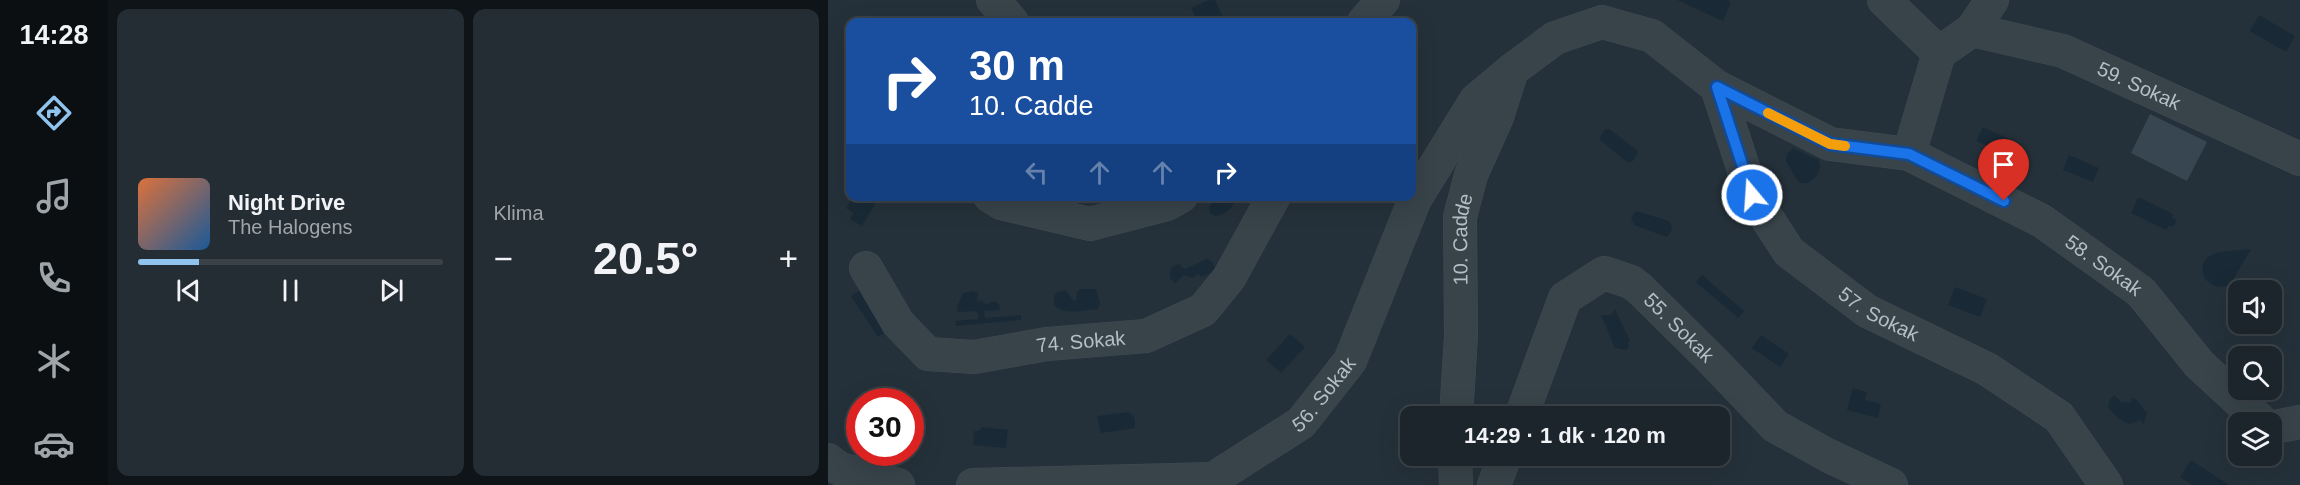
<!DOCTYPE html>
<html lang="tr">
<meta charset="utf-8">
<style>
:root{--surface:#1c252c;--page:#252d34;--text:#f1f3f6;--muted:#a0a5a9;--line:#3a4248;--accent:#90c4ee}
body{margin:0;font-family:Helvetica,sans-serif;background:var(--page);color:var(--text);height:100vh;display:flex;flex-direction:column;font-size:22px;white-space:nowrap}
*{box-sizing:border-box;margin:0}
p{font-size:20px;color:var(--muted)}
.icon{flex:none;width:33px;height:33px;fill:none;stroke:currentColor;stroke-width:2;stroke-linecap:round;stroke-linejoin:round}
.map{position:relative;flex:1;overflow:hidden}
.panel{display:flex;flex-direction:column;gap:9px;padding:9px;background:#0f1418;width:720px}
.panel>*{flex:none}
.banner{position:absolute;left:18px;top:18px;width:570px;height:183px;border-radius:12px;box-shadow:0 6px 24px #0002,0 0 0 2px var(--line);background:#1a4fa0;color:#fff;overflow:hidden}
.buttons{position:absolute;left:1400px;top:280px;display:grid;gap:12px}
.buttons a{display:grid;place-items:center;width:54px;height:54px;border-radius:12px;background:var(--surface);box-shadow:0 6px 24px #0002,0 0 0 2px var(--line);font-size:30px}
.speed{position:absolute;left:18px;top:388px;display:flex;gap:12px;font-size:30px;font-weight:700;text-align:center}
.speed>*{display:grid;place-content:center;width:78px;height:78px;border-radius:50%;background:var(--surface);box-shadow:0 6px 24px #0002,0 0 0 2px var(--line);line-height:1}
.speed .limit{border:9px solid #d22;background:#fff;color:#111}
.pin{position:absolute;display:grid;place-items:center;width:51px;height:51px;color:#fff;margin:-62px -26px;border-radius:50% 50% 50% 0;rotate:-45deg;box-shadow:0 0 6px #0007}
.pin .icon{rotate:45deg}
.me{position:absolute;width:66px;margin:-33px;rotate:342deg;stroke-linejoin:round;filter:drop-shadow(0 0 4px #0008)}
.turn{display:flex;align-items:center;gap:21px;height:126px;padding:0 24px;font-size:27px}
.turn .icon{width:78px;height:78px;stroke-width:2.5}
.turn b{display:block;font-size:42px;line-height:51px}
.lanes{display:flex;align-items:center;height:57px;padding:0 24px;background:#0003;justify-content:center;gap:30px;direction:ltr}
.lanes .off{opacity:.35}
.big{font-size:45px;font-weight:800;line-height:1.1}
.panel .widget{flex:1;display:flex;flex-direction:column;justify-content:center;gap:9px;min-width:0;padding:0 21px;border-radius:12px;background:var(--page)}
.song{display:flex;align-items:center;gap:18px}
.cover{width:72px;height:72px;border-radius:9px;background:linear-gradient(135deg,hsl(20 70% 55%),hsl(210 70% 35%))}
.played{height:6px;border-radius:3px;background:linear-gradient(90deg,var(--accent) 20%,var(--line) 20%)}
.keys{display:flex;justify-content:space-around;direction:ltr}
.heat{display:flex;justify-content:space-between;align-items:center;font-size:33px;direction:ltr}
.panel .tiles{flex:1;display:grid;gap:9px;grid-template-columns:repeat(2,1fr)}
.trip{position:absolute;left:572px;top:406px;width:330px;height:60px;border-radius:12px;background:var(--surface);box-shadow:0 6px 24px #0002,0 0 0 2px var(--line);font-weight:800;line-height:60px;text-align:center}
main{display:flex;flex:1;min-height:0}
.dock{display:flex;flex-direction:column;width:108px;justify-content:space-around;align-items:center;background:#0b0f12;color:var(--muted)}
.dock .icon{width:42px;height:42px}
.dock .active{color:var(--accent)}
.dock b{font-size:27px;color:var(--text)}
.map>svg:first-child{display:block}
.water{fill:#192a36}
.building{fill:#374650}
.lines{fill:none;stroke-linecap:round;stroke-linejoin:round}
.minor-casing{stroke:#414c53;stroke-width:34}
.minor{stroke:#38434a;stroke-width:33}
.route-casing{stroke:#114b97;stroke-width:15}
.route{stroke:#1a73e8;stroke-width:10}
.slow{stroke:#f59e0b;stroke-width:10}
.labels{text-anchor:middle;stroke-width:6;stroke-linejoin:round;paint-order:stroke}
.street-label{font-size:20px;fill:#b4bec6;stroke:#1e282f}
</style>
<main>
<nav class="dock">
<b>14:28</b>
<svg class="icon active" aria-label="directions" viewBox="0 0 24 24"><path d="M12 3l9 9-9 9-9-9zM9 14v-3h6M13 9l2 2-2 2"/></svg>
<svg class="icon" aria-label="music" viewBox="0 0 24 24"><path d="M9 18V5l10-2v13"/><circle cx="6" cy="18" r="3"/><circle cx="16" cy="16" r="3"/></svg>
<svg class="icon" aria-label="phone" viewBox="0 0 24 24"><path d="M5 4h4l2 5-3 2q2 4 5 5l2-3 5 2v4C11 20 4 13 5 4z"/></svg>
<svg class="icon" aria-label="climate" viewBox="0 0 24 24"><path d="M12 3v18M4 7l16 10M4 17L20 7"/></svg>
<svg class="icon" aria-label="car" viewBox="0 0 24 24"><path d="M5 17H2v-5l4-1 3-4h7l3 4 3 1v5h-3M9 17h6M6 11h13"/><circle cx="7" cy="17" r="2"/><circle cx="17" cy="17" r="2"/></svg>
</nav>
<section class="panel">
<div class="tiles">
<div class="widget">
<div class="song"><i class="cover"></i><div><b>Night Drive</b><p>The Halogens</p></div></div>
<div class="played"></div>
<div class="keys"><svg class="icon" aria-label="previous" viewBox="0 0 24 24"><path d="M18 5L8 12l10 7zM5 5v14"/></svg><svg class="icon" aria-label="pause" viewBox="0 0 24 24"><path d="M8 5v14M16 5v14"/></svg><svg class="icon" aria-label="next" viewBox="0 0 24 24"><path d="M6 5l10 7-10 7zM19 5v14"/></svg></div>
</div>
<div class="widget"><p>Klima</p>
<div class="heat"><a>−</a><b class="big">20.5°</b><a>+</a></div>
</div>
</div>
</section>
<div class="map">
<svg width="1472" height="485" viewBox="0 0 1472 485">
<rect width="100%" height="100%" fill="#25313a"/>
<path class="water" d="M381 0H387L397 22H370L363 8Z
M849 0H899L903 2 895 21Z
M1431 15 1467 36 1458 52 1422 31Z
M1155 127 1183 140 1176 154 1148 141Z
M777 129H781L809 150V154L804 162H799L773 141 772 137Z
M965 148 981 156 990 159C997 171 983 188 970 182L958 161 959 154Z
M1241 155 1271 168 1265 182 1235 170Z
M33 196 47 197 50 199 34 226 22 219 26 213 18 208 24 199 29 202Z
M390 197H408C405 208 399 214 387 216L382 213 381 207Z
M1310 197 1345 214 1344 218 1349 220 1345 227 1341 225 1338 230 1303 213Z
M808 211 841 221C846 227 844 232 839 237L806 225 803 218Z
M1423 249 1402 285C1384 293 1367 275 1378 258L1390 252Z
M379 259 384 262 388 270 374 277 370 274 364 278 356 275 348 283C341 279 341 276 343 268L351 264 357 269Z
M874 275 916 311 910 318 868 282Z
M1127 287 1159 299 1152 317 1120 305Z
M34 289 61 330 50 337 23 296Z
M252 289H268L272 303 270 309C256 310 236 316 226 305V297L228 293 237 290 246 301 248 300 249 292Z
M144 291 150 293 149 302 155 300V303L160 304 166 301 171 304 172 310 156 311 157 318 193 315V320L128 326 127 321 151 319 149 311 130 312 129 306 135 293Z
M787 309 802 341 800 343 801 347 798 350 787 348 773 315H783Z
M462 334 477 347 453 373 438 360Z
M933 335 961 354 952 367 924 348Z
M1025 388 1039 392 1037 400 1053 404 1050 418 1019 410Z
M1286 395 1293 402 1303 403 1304 398 1309 400 1319 413 1316 424 1312 420 1302 424C1293 421 1285 415 1280 406L1282 399Z
M301 412 307 418V428L273 433 269 416Z
M154 427 180 430 178 448 145 445 146 431H151Z
M1363 460 1401 485H1364L1352 477Z"/>
<path class="building" d="M1322 114 1379 142 1359 181 1303 153Z"/>
<g class="lines">
<defs>
<g id="minor">
<path d="M165 0 184 22"/>
<path d="M1056 0 1111 53"/>
<path d="M536 22 555 0"/>
<path id="s1" d="M1144 30 1235 51 1472 159"/>
<path id="s2" d="M889 87 924 195 961 252 1039 311 1159 369 1231 417 1278 485"/>
<path d="M1081 154 1111 53 1144 30 1164 0"/>
<path d="M162 196 173 203 262 224 339 204 353 196"/>
<path id="s3" d="M38 268 70 323 100 354 146 357 219 344 318 336 375 310 401 278 446 196"/>
<path id="s4" d="M628 417 633 336 632 217 643 175 669 117 684 70"/>
<path id="s5" d="M693 417 737 298 776 273 803 282 812 289 884 360 947 426 1001 456 1063 485"/>
<path d="M1443 428 1472 422"/>
<path d="M627 456 628 485"/>
<path d="M0 460 12 469 70 485"/>
<path id="s6" d="M145 485 385 479 473 423 522 361 587 199 648 100 684 70 727 38 774 22 824 36 889 87 1002 144 1081 154 1214 221 1313 292 1371 364 1435 423"/>
<path d="M666 485 677 456"/>
</g>
</defs>
<use href="#minor" class="minor-casing"/>
<use href="#minor" class="minor"/>
</g>
<g class="lines">
<defs>
<path id="route" d="M924 195 889 87 1002 144 1081 154 1176 201"/>
</defs>
<use href="#route" class="route-casing"/>
<use href="#route" class="route"/>
<path class="slow" d="M940 113 1002 144 1017 146"/>
</g>
<g class="labels">
<g class="street-label">
<text dy="7" stroke="none"><textPath href="#s1" startOffset="177">59. Sokak</textPath></text>
<text dy="7" stroke="none"><textPath href="#s4" startOffset="178">10. Cadde</textPath></text>
<text dy="7" stroke="none"><textPath href="#s6" startOffset="1430">58. Sokak</textPath></text>
<text dy="7" stroke="none"><textPath href="#s2" startOffset="291">57. Sokak</textPath></text>
<text dy="7" stroke="none"><textPath href="#s5" startOffset="268">55. Sokak</textPath></text>
<text dy="7" stroke="none"><textPath href="#s3" startOffset="261">74. Sokak</textPath></text>
<text dy="7" stroke="none"><textPath href="#s6" startOffset="381">56. Sokak</textPath></text>
</g>
</g>
</svg>
<div class="buttons">
<a><svg class="icon" aria-label="sound" viewBox="0 0 24 24"><path d="M4 9h4l5-4v14l-5-4H4zM17 9q2 3 0 6"/></svg></a>
<a><svg class="icon" aria-label="search" viewBox="0 0 24 24"><circle cx="10" cy="10" r="6"/><path d="M15 15l6 6"/></svg></a>
<a><svg class="icon" aria-label="layers" viewBox="0 0 24 24"><path d="M12 4l9 5-9 5-9-5zM3 14l9 5 9-5"/></svg></a>
</div>
<div class="speed"><div class="limit">30</div></div>
<div class="pin" style="left:1176px;top:201px;background:#d93025"><svg class="icon" aria-label="arrive" viewBox="0 0 24 24"><path d="M6 21V4h12l-3 4 3 4H6"/></svg></div>
<svg class="me" style="left:924px;top:195px" viewBox="-20 -20 40 40"><circle r="17" fill="#1a73e8" stroke="#fff" stroke-width="3"/><path d="M0-11L8 9 0 5-8 9z" fill="#fff"/></svg>
<div class="trip">14:29 · 1 dk · 120 m</div>
<div class="banner">
<div class="turn"><svg class="icon" aria-label="right" viewBox="0 0 24 24"><path d="M7 20v-9h11M14 6l5 5-5 5"/></svg><div><b>30 m</b>10. Cadde</div></div>
<div class="lanes"><svg class="icon off" aria-label="left" viewBox="0 0 24 24"><path d="M17 20v-9H6M10 6l-5 5 5 5"/></svg><svg class="icon off" aria-label="ahead" viewBox="0 0 24 24"><path d="M12 20V5M6 11l6-6 6 6"/></svg><svg class="icon off" aria-label="ahead" viewBox="0 0 24 24"><path d="M12 20V5M6 11l6-6 6 6"/></svg><svg class="icon" aria-label="right" viewBox="0 0 24 24"><path d="M7 20v-9h11M14 6l5 5-5 5"/></svg></div>
</div>
</div>
</main>
